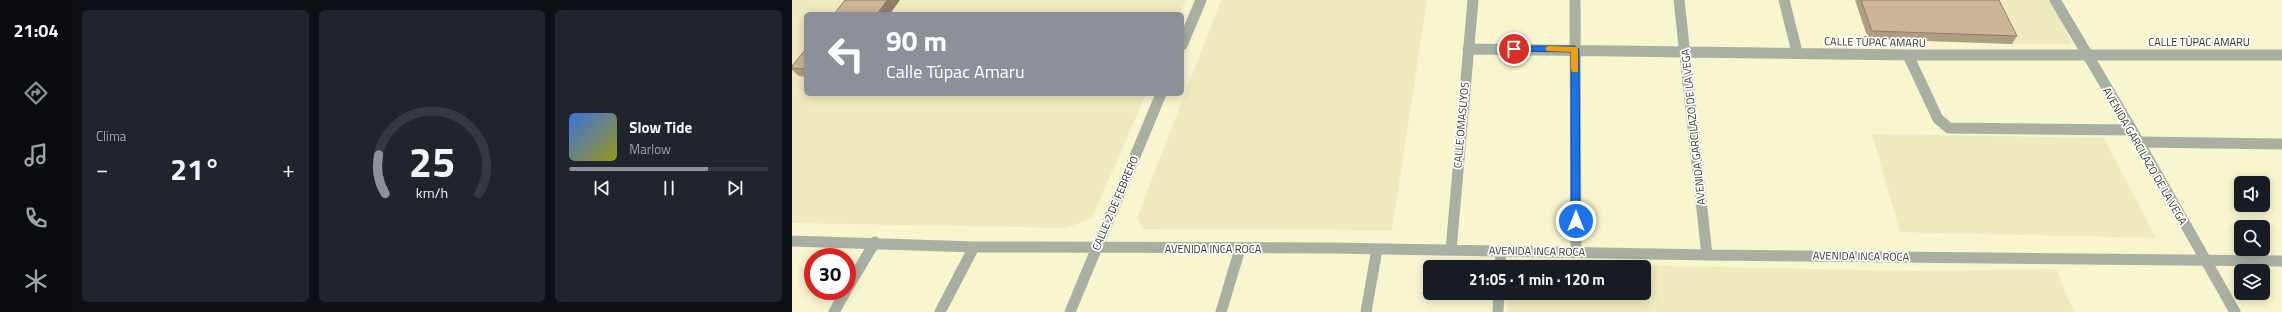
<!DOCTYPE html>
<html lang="es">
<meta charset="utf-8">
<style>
:root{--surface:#171b24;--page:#20242c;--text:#f1f3f6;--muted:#9ea1a6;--line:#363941;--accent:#8c9099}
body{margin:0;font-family:"Titillium Web",sans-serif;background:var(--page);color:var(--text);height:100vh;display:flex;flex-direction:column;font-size:15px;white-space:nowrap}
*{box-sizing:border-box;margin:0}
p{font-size:13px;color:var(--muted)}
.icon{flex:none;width:22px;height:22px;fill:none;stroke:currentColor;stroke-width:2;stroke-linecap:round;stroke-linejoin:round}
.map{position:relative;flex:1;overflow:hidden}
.side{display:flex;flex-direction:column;gap:10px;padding:10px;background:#0d0f14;width:720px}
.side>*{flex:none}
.top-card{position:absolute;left:12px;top:12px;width:380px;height:84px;border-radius:6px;box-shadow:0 2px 10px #0003;background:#8c9099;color:#fff;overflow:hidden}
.tools{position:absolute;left:1442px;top:176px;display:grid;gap:8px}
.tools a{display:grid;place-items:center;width:36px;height:36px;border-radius:6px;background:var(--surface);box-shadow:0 2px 10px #0003;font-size:20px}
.speed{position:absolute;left:12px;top:248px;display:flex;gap:8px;font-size:20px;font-weight:700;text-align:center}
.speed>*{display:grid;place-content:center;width:52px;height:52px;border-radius:50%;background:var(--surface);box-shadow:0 2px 10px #0003;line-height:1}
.speed .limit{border:6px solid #d22;background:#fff;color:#111}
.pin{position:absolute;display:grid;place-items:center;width:34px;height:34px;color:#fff;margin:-17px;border:2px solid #fff;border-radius:50%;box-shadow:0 1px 4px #0007}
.me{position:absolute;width:44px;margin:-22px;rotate:0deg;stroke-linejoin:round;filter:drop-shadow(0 0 3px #0008)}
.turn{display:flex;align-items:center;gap:14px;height:84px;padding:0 16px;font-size:18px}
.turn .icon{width:52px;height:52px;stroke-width:2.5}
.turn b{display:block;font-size:28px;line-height:34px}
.big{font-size:30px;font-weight:700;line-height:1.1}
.side .widget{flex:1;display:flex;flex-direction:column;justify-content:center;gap:6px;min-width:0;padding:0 14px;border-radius:6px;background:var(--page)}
.side .dial{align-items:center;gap:0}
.dial svg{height:104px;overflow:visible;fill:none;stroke:var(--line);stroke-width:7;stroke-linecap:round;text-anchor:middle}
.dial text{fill:var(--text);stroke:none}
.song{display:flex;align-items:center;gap:12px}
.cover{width:48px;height:48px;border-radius:6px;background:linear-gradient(135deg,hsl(220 70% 55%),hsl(60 70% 35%))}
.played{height:4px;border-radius:2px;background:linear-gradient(90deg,var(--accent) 70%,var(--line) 70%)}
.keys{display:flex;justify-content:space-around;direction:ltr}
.heat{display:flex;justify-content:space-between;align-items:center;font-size:22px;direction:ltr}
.side .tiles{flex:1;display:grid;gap:10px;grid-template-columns:repeat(3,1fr)}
.trip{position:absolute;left:631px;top:260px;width:228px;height:40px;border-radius:6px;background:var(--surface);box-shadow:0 2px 10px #0003;font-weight:700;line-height:40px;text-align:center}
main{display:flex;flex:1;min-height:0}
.menu{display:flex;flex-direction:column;width:72px;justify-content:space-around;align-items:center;background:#090b0e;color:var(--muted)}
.menu .icon{width:28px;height:28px}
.menu .active{color:var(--accent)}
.menu b{font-size:18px;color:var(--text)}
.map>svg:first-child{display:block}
.built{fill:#efebbe}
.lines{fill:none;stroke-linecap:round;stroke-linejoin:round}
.minor{stroke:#a9b0a1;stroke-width:11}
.tertiary{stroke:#a9b0a1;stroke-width:11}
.wall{fill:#af9d82}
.shaded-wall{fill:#8e7f6a}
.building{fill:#cbb697;stroke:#8e7f6a}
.route{fill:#1a73e8;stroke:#114b97}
.slow{fill:#f59e0b}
.labels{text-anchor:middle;stroke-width:3.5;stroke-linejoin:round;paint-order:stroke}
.street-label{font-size:11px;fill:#353425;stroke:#fff}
</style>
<main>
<nav class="menu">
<b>21:04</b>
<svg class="icon active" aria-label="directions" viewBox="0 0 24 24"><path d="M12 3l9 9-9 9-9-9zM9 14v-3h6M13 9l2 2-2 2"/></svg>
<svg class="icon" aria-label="music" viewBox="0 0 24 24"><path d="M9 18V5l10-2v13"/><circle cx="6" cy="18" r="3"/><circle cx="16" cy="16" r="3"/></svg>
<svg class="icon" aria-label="phone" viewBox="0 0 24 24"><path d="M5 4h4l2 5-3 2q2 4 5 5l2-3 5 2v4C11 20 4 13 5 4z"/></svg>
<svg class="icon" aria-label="climate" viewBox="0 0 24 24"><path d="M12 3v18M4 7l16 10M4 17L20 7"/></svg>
</nav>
<section class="side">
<div class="tiles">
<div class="widget"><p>Clima</p>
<div class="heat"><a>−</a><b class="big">21°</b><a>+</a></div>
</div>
<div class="widget dial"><svg viewBox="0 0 100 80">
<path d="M14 69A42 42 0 1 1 86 69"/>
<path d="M14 69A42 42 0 0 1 9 39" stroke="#8c9099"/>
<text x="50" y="56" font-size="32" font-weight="700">25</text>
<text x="50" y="72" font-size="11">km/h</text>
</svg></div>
<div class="widget">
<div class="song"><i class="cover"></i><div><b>Slow Tide</b><p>Marlow</p></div></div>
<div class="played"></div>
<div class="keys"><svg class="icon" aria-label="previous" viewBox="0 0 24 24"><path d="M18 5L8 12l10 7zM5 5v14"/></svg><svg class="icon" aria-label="pause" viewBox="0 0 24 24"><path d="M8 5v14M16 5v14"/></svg><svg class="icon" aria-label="next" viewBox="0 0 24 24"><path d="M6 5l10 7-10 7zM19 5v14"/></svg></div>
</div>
</div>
</section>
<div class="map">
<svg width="1490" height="312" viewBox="0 0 1490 312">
<rect width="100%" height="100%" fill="#f8f5cf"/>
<path class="built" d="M0 0H394L388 14H14V94H354L300 218 274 228 0 223Z
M429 0H635L600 230 351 229 345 218Z
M1063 0H1260L1280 44H1220Z
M1080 134 1312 138 1364 238 1108 232Z
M717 263 1121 271 1264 269 1282 312H715L716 293H852V267H717Z"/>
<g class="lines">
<path class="minor" d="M783 0 784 252
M887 0 915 255
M992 0 1005 52
M676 49 1116 55H1490
M1116 55 1146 119 1157 128 1340 130
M1347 142 1490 144
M0 241 182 247 540 248 915 255 1490 261
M659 250 681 0
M708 267 709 251
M55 289 83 242
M42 312 54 291
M148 312 182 247
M429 312 448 249
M574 312 585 249
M706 312 707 293"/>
<path class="tertiary" d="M1263 0 1340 130 1443 312
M390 45 409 0
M278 312 369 94"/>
</g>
<path class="wall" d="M1063 0H1207L1225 36 1220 44 1076 39Z
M14 49V77L7 76 0 70V66Z"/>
<path class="shaded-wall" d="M95 0H108L98 14H85Z"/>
<path class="building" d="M53 0H95L85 14H42Z
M1069 0H1207L1225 36 1080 31Z
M14 49V69L0 68V66Z"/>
<path class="route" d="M722 46H783L787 49 788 224H781L779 221V52L722 51 718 49Z"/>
<path class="slow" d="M757 46 786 47V72H780L779 69V52L754 51V47Z"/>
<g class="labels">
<g class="street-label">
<text transform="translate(1083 42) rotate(1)" y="4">CALLE TÚPAC AMARU</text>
<text x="1407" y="46">CALLE TÚPAC AMARU</text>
<text transform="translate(669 125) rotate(-85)" y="4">CALLE OMASUYOS</text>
<text transform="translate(901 127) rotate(-96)" y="4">AVENIDA GARCILAZO DE LA VEGA</text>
<text transform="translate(1353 156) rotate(60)" y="4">AVENIDA GARCILAZO DE LA VEGA</text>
<text transform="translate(323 203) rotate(-67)" y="4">CALLE 2 DE FEBRERO</text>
<text x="421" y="253">AVENIDA INCA ROCA</text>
<text transform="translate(745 251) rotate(1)" y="4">AVENIDA INCA ROCA</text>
<text transform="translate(1069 256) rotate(1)" y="4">AVENIDA INCA ROCA</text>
</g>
</g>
</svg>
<div class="tools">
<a><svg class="icon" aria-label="sound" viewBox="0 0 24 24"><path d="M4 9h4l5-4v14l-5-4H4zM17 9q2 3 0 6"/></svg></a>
<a><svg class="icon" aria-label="search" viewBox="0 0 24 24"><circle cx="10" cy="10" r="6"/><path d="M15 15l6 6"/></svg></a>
<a><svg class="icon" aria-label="layers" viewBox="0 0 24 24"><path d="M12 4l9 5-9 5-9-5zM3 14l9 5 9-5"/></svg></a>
</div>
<div class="speed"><div class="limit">30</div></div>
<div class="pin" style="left:722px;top:49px;background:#d93025"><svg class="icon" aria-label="arrive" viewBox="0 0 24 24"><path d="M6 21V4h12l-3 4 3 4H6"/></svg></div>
<svg class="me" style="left:784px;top:221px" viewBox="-20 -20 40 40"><circle r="17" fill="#1a73e8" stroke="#fff" stroke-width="3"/><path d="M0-11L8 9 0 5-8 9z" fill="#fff"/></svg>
<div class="trip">21:05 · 1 min · 120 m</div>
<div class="top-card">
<div class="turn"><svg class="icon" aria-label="left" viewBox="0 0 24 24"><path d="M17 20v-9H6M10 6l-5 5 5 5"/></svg><div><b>90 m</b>Calle Túpac Amaru</div></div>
</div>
</div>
</main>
